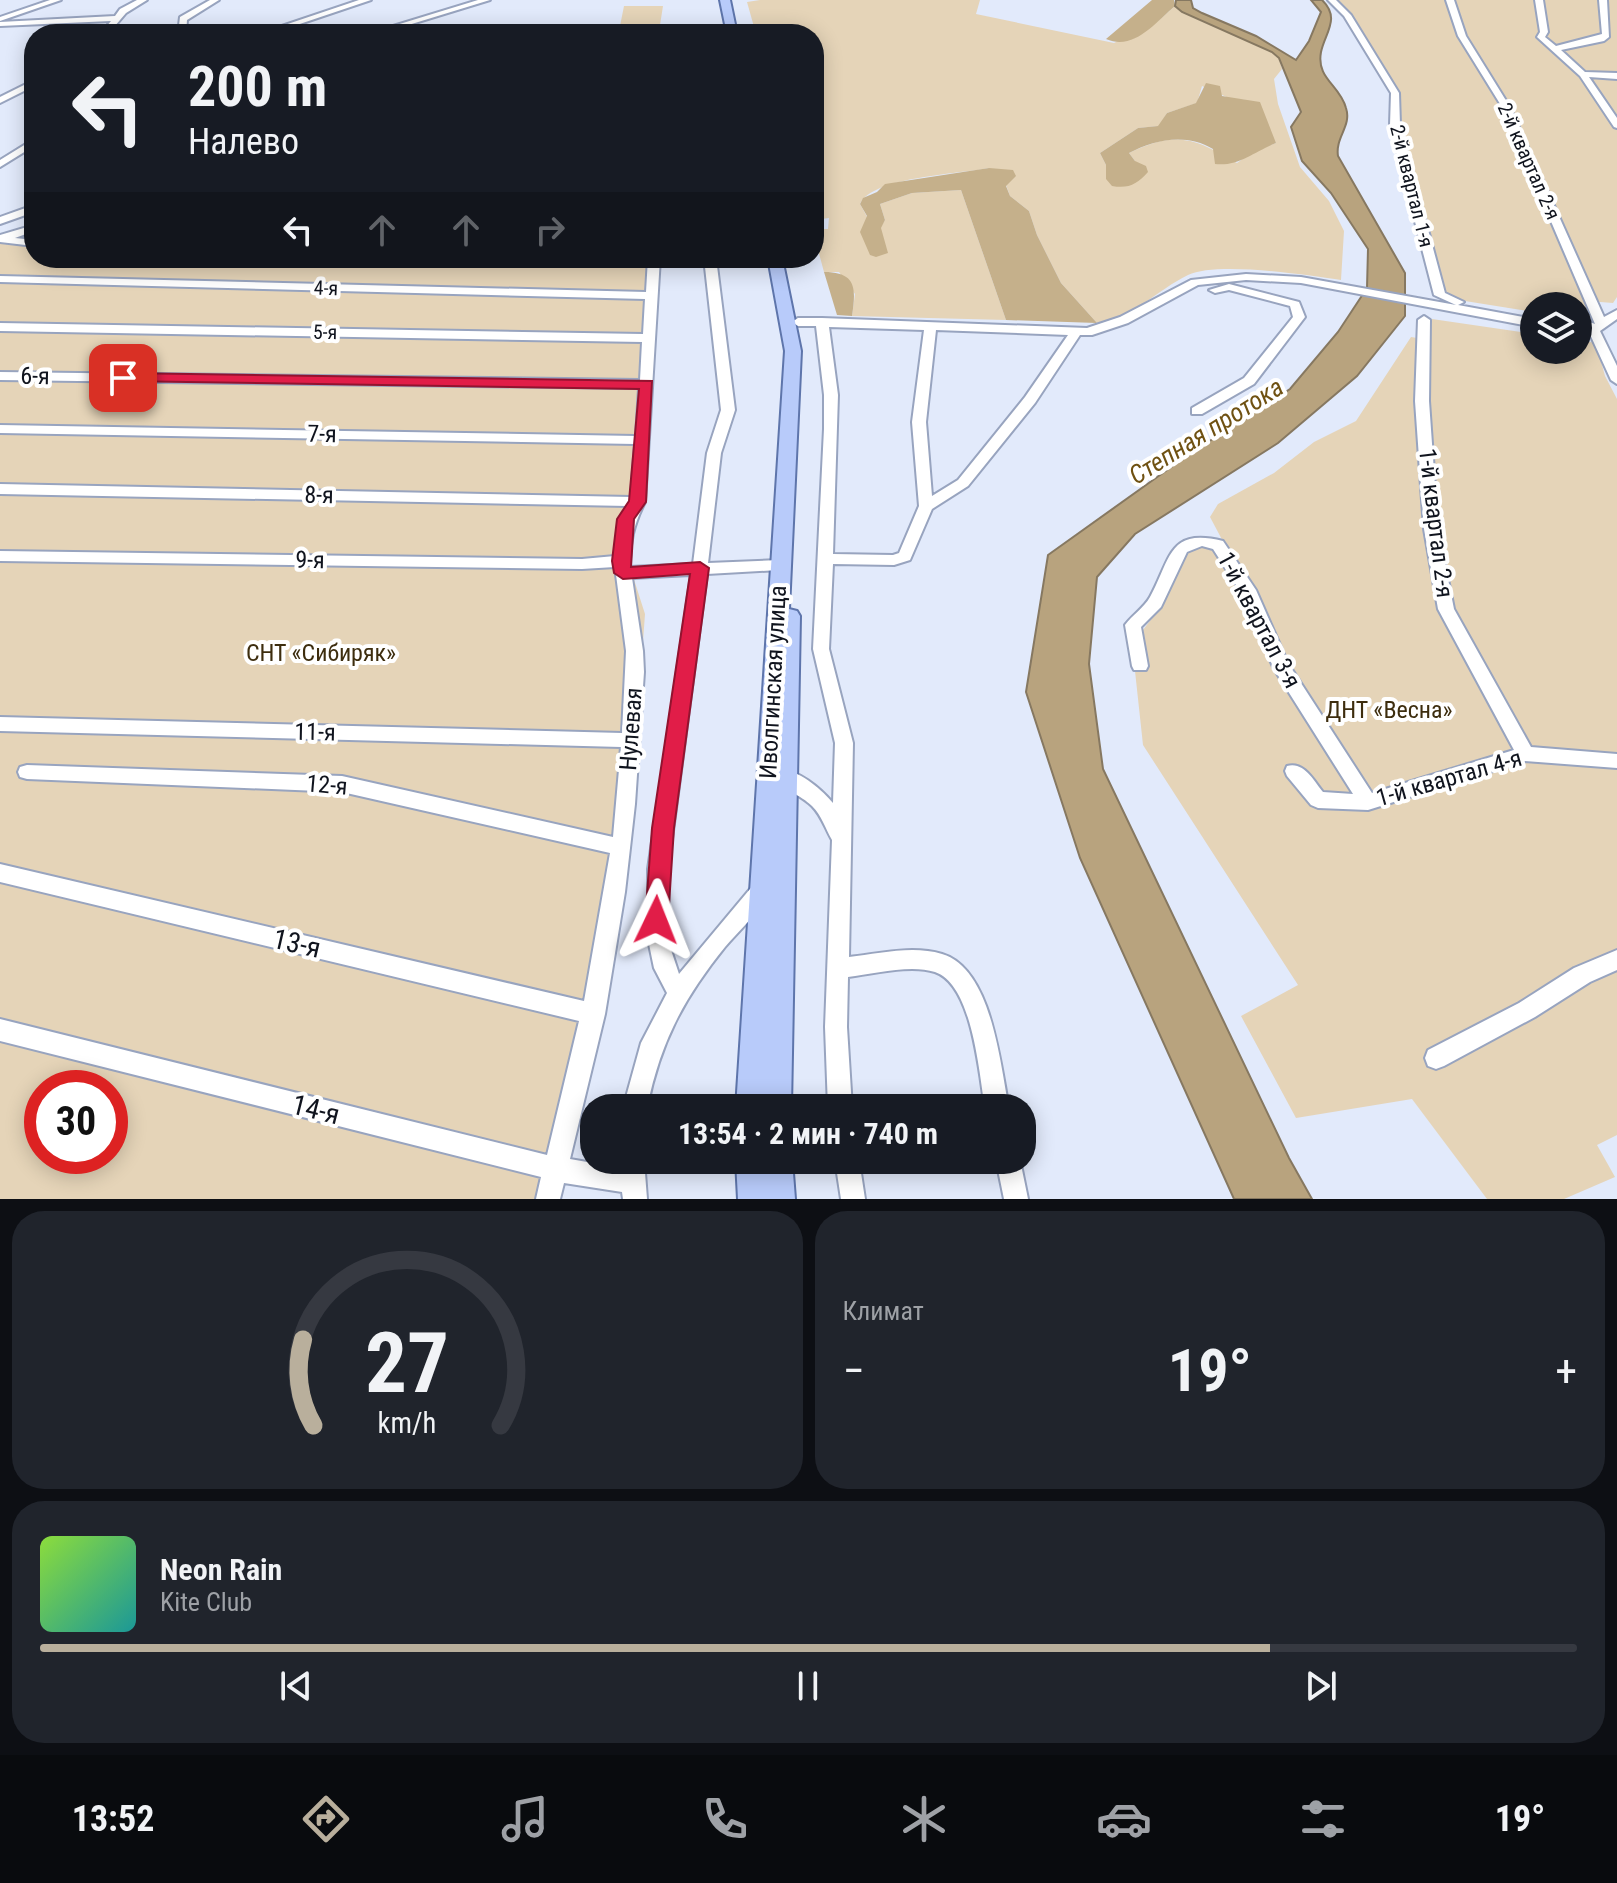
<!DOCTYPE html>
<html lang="ru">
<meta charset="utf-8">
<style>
:root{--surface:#171b24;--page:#20242c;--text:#f1f3f6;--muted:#9ea1a6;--line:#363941;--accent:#b9af9c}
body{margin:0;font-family:"Roboto Condensed",sans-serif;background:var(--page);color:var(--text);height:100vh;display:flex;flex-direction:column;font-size:30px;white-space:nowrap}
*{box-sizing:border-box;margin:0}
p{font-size:26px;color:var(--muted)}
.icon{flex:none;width:44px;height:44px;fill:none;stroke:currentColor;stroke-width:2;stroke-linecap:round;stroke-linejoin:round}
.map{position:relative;height:1199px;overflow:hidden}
.details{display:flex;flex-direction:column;gap:12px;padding:12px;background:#0d0f14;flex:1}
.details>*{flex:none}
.top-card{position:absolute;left:24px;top:24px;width:800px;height:244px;border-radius:32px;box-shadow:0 4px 20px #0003;background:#171b24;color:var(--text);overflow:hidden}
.tools{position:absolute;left:1520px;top:292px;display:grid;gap:16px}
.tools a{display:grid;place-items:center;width:72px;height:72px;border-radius:50%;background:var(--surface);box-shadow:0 4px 20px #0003;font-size:40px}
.speed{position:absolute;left:24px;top:1070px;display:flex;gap:16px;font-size:40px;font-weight:700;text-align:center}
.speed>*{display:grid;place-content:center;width:104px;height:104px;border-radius:50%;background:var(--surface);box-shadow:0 4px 20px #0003;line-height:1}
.speed .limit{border:12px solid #d22;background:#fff;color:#111}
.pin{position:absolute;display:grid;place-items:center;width:68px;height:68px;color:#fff;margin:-34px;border-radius:16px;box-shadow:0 4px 12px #0006}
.me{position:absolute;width:88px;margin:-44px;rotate:2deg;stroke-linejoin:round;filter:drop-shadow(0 0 6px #0008)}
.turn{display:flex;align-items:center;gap:28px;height:168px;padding:0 32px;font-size:36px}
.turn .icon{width:104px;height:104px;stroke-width:2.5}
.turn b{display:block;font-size:56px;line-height:68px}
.lanes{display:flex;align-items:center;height:76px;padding:0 32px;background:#0003;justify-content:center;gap:40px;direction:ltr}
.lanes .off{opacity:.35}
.big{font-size:60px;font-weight:700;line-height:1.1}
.details .card{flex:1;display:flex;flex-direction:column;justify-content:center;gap:12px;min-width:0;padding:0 28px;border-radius:32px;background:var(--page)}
.details .dial{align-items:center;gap:0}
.dial svg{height:208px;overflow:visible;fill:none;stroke:var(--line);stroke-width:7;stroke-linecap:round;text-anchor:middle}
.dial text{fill:var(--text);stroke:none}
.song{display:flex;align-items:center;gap:24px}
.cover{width:96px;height:96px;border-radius:12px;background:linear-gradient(135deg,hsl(90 70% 55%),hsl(180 70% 35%))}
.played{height:8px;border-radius:4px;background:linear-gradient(90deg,var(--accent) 80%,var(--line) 80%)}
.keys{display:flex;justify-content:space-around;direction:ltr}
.heat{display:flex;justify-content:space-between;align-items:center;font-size:44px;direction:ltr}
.details .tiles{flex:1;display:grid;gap:12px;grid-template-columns:1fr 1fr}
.card:last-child{grid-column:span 2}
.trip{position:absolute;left:580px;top:1094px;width:456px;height:80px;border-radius:32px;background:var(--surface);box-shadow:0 4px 20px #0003;font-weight:700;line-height:80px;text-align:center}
.dock{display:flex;height:128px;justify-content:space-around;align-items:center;background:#090b0e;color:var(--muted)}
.dock .icon{width:56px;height:56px}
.dock .selected{color:var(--accent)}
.dock b{font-size:36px;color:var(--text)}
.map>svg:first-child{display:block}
.green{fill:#e5d4b8;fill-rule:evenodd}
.forest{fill:#c5b08b}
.water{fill:#b8a37e;stroke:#867861;stroke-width:2}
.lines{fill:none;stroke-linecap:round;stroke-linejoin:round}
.minor-casing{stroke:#98a4bf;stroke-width:4}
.major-casing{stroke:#5e75ab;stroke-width:4}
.minor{fill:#fff;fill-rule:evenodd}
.major{fill:#b8cbfa;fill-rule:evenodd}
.route{fill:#e11d48;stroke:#92132f;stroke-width:2}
.labels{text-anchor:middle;stroke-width:8;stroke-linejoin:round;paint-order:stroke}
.far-street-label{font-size:20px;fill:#10141e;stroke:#fff}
.street-label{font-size:24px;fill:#10141e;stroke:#fff}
.park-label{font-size:24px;fill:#3d2d0e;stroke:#fff}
.water-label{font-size:26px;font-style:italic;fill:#6f5112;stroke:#fff}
.near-street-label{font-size:28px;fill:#10141e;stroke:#fff}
</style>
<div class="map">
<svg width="1617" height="1199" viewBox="0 0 1617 1199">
<rect width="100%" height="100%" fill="#e2eafb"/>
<path class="green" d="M760 0H980L976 14 1114 43 1158 21 1175 6 1190 16 1272 52 1279 58 1282 69 1274 79 1278 104 1300 167 1329 201 1344 231 1341 280C1307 275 1217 261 1188 275 1157 290 1133 318 1097 323L1061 283 1037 235 1029 211 1010 196 1006 185 989 168C959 174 872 177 860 204L887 253 880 228 885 220 880 204 912 193 961 190 1006 320 852 316 855 294 839 272H824L814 235V229H828L829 218 814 220V34H756L747 2ZM1202 86 1231 99 1246 100 1276 143 1252 152 1237 163C1195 138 1176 130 1129 153L1135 161 1106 179V165L1100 153 1138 128 1159 126 1167 113 1197 103Z
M1336 0H1617V297L1613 303 1588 301 1593 312 1589 319H1578V306H1534V312L1465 301 1445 292 1399 125 1400 96 1354 20Z
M624 6H663L660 25 620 26Z
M34 231V258H660L647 503 636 514 630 567 645 614 626 875 557 1199H0V243ZM42 1088H110V1156H42Z
M1432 319 1534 334V350H1578V340L1596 343 1605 376 1617 399V1135L1597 1145 1615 1177 1564 1199H1487L1412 1099 1296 1118 1241 1016 1298 985 1143 745 1135 671H1146L1143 630 1161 606 1179 558 1195 546 1227 549 1210 517 1218 504 1274 473 1314 442 1356 421 1411 337 1429 340Z"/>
<path class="forest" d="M1152 0H1174L1175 6C1155 23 1134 51 1106 39Z
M1206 83 1220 86 1222 96 1260 102 1276 143C1255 151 1238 167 1215 164L1213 149C1187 133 1155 139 1129 153L1135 161 1146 166 1148 172C1137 184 1129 189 1112 186L1106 179V165L1100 153 1138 128 1158 126 1167 113 1196 103Z
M989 168 1013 170 1016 176 1006 186 1010 196 1029 211 1037 235 1061 283 1097 323 1006 320 961 190 912 193 880 204 885 220 881 228 888 253 876 257 870 255 860 232 867 216 860 204 863 198 877 192 885 184Z
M824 272C857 272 856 289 852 316L837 315Z"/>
<path class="water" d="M1176 0H1191L1193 8 1202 13 1256 36 1296 60 1309 41 1321 12 1311 0H1322C1341 18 1325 33 1321 52 1316 79 1340 85 1346 108 1352 126 1335 137 1338 156L1405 273V316L1357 376 1278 443 1135 534 1097 577 1089 664 1103 769 1289 1158 1312 1199H1234L1080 858 1026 692 1048 555 1188 455 1290 389 1338 332 1367 288 1368 249 1331 193 1302 161 1291 127 1301 112 1279 58 1272 52 1182 12 1175 6Z"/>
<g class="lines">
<defs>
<path id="minor" d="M50 0H61L0 21V17Z
M137 0H147L126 13 108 34H100L111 21 0 26V22L115 16 120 9Z
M210 0H219L187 20 186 34H178L180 17Z
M359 0H371L270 34H258Z
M478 0H490L379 34H367Z
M1328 0H1336L1351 15 1399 93 1400 125 1445 293 1464 302 1458 305 1534 319V327L1301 283 1246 280 1198 285 1128 323 1092 335H1080L1035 403 968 486 932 509 910 560 894 565 833 564 829 649 853 743 849 957C878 954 912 945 942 954 992 969 1000 1064 1009 1108H985C979 1074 973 985 935 972 910 964 874 974 848 977L847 1027 852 1108H828L825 1027 832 840C825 828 822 816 812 806 801 795 783 790 776 777L778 772C796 766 822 790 833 803L835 743 813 649 824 429V395L816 326H798L792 322 798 318H822L1087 328 1120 317 1191 280 1246 274 1301 277 1456 305 1434 295 1390 125 1391 93 1344 16ZM829 327 924 330 912 422 919 506 899 553 893 555 833 554 838 395ZM936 330 1068 335 1025 397 958 480 932 496 926 422Z
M1446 0H1454L1466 36 1510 107 1604 317 1617 310V319L1600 331 1617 366V384L1611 380 1589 332 1578 327V318L1595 324 1502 107 1458 36Z
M1535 0H1543L1548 32 1545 37 1556 46 1602 34 1599 0H1607L1609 37 1604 41 1561 50 1585 72 1617 73V79L1589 77 1617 118V128L1614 127 1580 76 1537 37 1540 32Z
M34 80V86L0 103V97Z
M34 139V146L0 167V160Z
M34 205V212L0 224V217Z
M34 225V231L15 238 34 240V246L0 242V235Z
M648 258H660L645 502C634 524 629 543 630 567L693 564 707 453 721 410 704 258H716L735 410 721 453 708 563 779 560 787 565 779 570 707 574 668 869 669 944 679 974 755 883 762 880 769 883 772 889C762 910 740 929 725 947 683 999 660 1043 647 1108H623L641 1043 667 993 654 968 649 944 648 869 691 575 632 578 643 651 644 672 635 804 625 892 605 1014 570 1159 621 1168 620 1160H644L647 1199H623L622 1192 564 1183 560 1199H536L541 1177 0 1041V1019L547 1155 579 1021 0 882V864L584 1001 610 853 342 792 27 779 20 777 18 772 20 767 27 765 342 776 613 837 621 747 0 731V717L622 733 626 651 615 567 582 569 0 561V551L582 559 615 556 620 521 628 506 0 494V484L631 497 635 444 0 433V425L636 436 639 388 0 380V372L640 380 642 342 0 331V323L643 334 645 299 0 282V276L646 292Z
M1229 284 1299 302 1305 317 1254 384 1202 414H1192V408L1244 378 1293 317 1290 306 1229 290 1215 293 1209 290Z
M1424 316 1430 320 1429 401 1438 529 1454 609 1531 747 1617 754V768L1525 761 1368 810 1318 808 1311 805 1287 776 1285 771 1287 766C1304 761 1314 781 1323 792L1353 794 1274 669 1240 591 1213 549 1202 546 1187 552 1161 607 1141 627 1148 666 1146 670H1134L1132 666 1125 625C1132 615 1144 608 1150 597 1171 559 1168 527 1223 541L1256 590 1288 663 1372 793 1514 750 1438 609 1424 529 1415 401 1418 320Z
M1617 950V970L1590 982 1535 1017 1444 1066 1436 1069 1428 1066 1425 1058 1428 1050 1519 1003 1574 968Z
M835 1160H859L865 1199H841Z
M996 1160H1020L1028 1199H1004Z"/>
<path id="major" d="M720 0H730L737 34H727Z
M768 258H782L801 351 789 609 797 611 800 616 791 1108H736L785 351Z
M736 1160H792L795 1199H738Z"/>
</defs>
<use href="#minor" class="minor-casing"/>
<use href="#major" class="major-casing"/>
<use href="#minor" class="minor"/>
<use href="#major" class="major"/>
</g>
<path class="route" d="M123 373 652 381 646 502 634 519 631 567 700 562 709 568 674 828 668 920 665 927 656 930 648 927 645 920 652 828 690 574 623 579 614 573 612 561 617 519 629 501 639 389 118 381 116 378Z"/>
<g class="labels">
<g class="far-street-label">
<text transform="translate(1529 161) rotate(66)" y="7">2-й квартал 2-я</text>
<text transform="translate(1412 186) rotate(76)" y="7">2-й квартал 1-я</text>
<text transform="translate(326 288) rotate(2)" y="7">4-я</text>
<text transform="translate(325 332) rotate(1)" y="7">5-я</text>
</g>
<g class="street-label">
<text transform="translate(35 376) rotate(1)" y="8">6-я</text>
<text transform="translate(322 434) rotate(1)" y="8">7-я</text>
<text transform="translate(319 495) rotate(1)" y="8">8-я</text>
<text transform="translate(1436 523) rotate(83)" y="8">1-й квартал 2-я</text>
<text transform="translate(310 560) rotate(1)" y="8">9-я</text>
<text transform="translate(1259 620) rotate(62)" y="8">1-й квартал 3-я</text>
<text transform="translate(773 682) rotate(-87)" y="8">Иволгинская улица</text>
<text transform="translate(631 729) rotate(-86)" y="8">Нулевая</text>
<text transform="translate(315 732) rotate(1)" y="8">11-я</text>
<text transform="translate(1449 778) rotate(-16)" y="8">1-й квартал 4-я</text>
<text transform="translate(327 785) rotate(5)" y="8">12-я</text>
</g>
<g class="park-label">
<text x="321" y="661">СНТ «Сибиряк»</text>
<text x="1389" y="718">ДНТ «Весна»</text>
</g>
<g class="water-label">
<text transform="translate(1206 431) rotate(-32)" y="9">Степная протока</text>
</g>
<g class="near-street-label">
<text transform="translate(297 943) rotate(13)" y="10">13-я</text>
<text transform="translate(316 1109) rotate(14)" y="10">14-я</text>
</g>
</g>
</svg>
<div class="tools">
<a><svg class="icon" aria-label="layers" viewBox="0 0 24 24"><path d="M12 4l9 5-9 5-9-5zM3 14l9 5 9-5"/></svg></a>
</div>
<div class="speed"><div class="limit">30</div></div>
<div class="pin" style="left:123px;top:378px;background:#d93025"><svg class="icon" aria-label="arrive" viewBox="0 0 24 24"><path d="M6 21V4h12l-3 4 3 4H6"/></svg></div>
<svg class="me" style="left:656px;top:920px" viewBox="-20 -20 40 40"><path d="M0-17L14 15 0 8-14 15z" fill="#e11d48" stroke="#fff" stroke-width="4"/></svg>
<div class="trip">13:54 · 2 мин · 740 m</div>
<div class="top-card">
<div class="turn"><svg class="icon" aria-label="left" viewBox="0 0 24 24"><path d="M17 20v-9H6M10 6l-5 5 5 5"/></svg><div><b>200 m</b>Налево</div></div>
<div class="lanes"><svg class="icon" aria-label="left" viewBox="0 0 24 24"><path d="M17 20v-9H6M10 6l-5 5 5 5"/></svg><svg class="icon off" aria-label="ahead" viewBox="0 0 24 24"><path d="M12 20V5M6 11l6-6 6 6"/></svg><svg class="icon off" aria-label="ahead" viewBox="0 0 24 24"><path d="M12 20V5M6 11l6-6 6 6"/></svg><svg class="icon off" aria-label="right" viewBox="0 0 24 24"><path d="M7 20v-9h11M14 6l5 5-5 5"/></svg></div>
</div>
</div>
<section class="details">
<div class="tiles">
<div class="card dial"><svg viewBox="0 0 100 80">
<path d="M14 69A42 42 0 1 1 86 69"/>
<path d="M14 69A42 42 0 0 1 10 36" stroke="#b9af9c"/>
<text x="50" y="56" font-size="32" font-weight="700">27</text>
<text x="50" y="72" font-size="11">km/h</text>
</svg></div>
<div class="card"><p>Климат</p>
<div class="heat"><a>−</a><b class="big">19°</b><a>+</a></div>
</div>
<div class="card">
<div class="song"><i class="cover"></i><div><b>Neon Rain</b><p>Kite Club</p></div></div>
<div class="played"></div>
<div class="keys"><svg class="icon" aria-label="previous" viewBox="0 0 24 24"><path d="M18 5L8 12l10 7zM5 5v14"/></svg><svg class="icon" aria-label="pause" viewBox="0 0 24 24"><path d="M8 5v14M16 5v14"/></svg><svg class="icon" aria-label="next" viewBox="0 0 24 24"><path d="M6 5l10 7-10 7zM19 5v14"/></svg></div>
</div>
</div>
</section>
<nav class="dock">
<b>13:52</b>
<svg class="icon selected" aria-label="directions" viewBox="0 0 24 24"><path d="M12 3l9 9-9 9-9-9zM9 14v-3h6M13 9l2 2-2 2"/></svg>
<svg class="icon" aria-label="music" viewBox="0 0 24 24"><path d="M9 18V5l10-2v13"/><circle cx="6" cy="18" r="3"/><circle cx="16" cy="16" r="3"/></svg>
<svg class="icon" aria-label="phone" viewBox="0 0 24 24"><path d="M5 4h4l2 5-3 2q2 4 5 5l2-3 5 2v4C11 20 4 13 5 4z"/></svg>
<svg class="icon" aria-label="climate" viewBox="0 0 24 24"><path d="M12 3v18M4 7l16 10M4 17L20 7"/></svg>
<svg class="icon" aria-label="car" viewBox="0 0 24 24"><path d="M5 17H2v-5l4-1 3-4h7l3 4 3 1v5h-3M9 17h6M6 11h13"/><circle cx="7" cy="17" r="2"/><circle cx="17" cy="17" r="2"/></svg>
<svg class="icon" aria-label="filters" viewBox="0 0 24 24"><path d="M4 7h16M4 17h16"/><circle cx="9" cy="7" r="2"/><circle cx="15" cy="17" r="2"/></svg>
<b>19°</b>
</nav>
